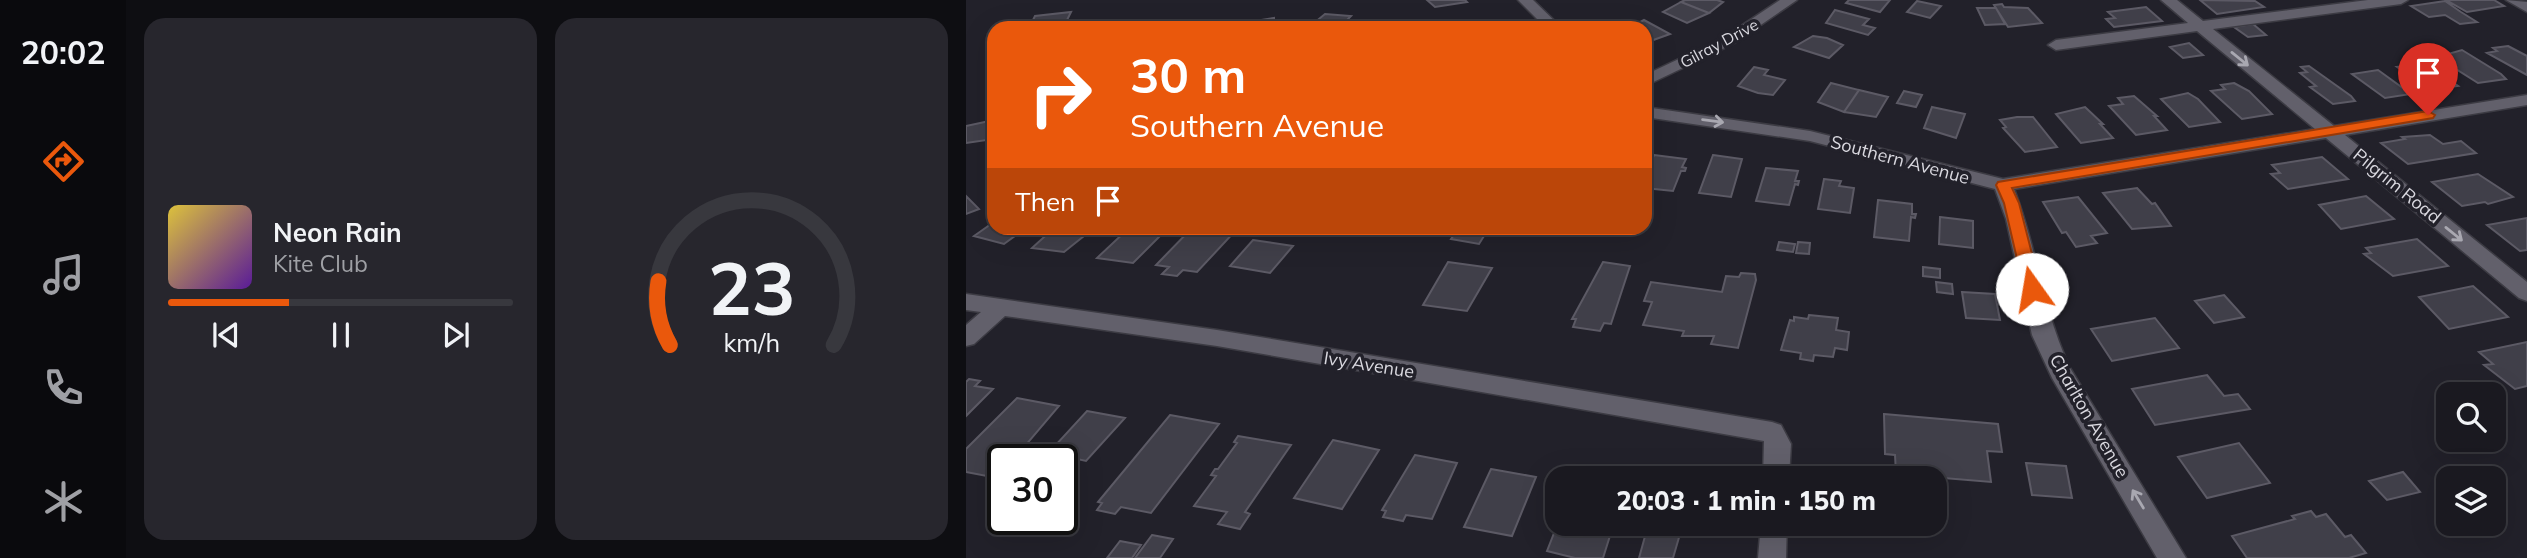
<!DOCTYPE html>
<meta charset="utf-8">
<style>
:root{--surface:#1a1920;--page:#27262d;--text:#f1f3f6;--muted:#9fa0a5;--line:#38383e;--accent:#ea580c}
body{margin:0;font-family:Mulish,sans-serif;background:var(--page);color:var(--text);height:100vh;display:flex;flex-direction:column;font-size:26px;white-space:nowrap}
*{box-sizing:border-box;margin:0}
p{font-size:23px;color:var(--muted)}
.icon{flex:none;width:38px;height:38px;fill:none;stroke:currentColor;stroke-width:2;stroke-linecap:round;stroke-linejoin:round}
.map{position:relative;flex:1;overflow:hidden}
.sheet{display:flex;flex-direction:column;gap:18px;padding:18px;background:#0e0e12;width:840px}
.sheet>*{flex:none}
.banner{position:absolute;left:21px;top:21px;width:665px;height:214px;border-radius:21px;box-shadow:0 7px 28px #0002,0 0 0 2px var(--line);background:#ea580c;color:#fff;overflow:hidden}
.buttons{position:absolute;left:1470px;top:382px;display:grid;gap:14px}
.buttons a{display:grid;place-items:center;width:70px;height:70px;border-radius:14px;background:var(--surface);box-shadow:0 7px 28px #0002,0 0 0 2px var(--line);font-size:35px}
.speed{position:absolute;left:21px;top:444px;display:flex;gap:14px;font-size:35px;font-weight:700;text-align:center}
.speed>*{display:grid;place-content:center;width:91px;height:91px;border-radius:50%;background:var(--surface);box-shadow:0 7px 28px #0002,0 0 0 2px var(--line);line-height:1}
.speed .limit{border:4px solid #111;border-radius:10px;background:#fff;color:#111}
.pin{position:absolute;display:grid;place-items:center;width:60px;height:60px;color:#fff;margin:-72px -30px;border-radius:50% 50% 50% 0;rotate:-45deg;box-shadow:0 0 7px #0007}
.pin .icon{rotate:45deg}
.me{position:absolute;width:77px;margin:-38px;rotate:347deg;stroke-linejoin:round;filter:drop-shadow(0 0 5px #0008)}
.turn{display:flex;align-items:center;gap:24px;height:147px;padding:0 28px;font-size:32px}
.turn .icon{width:91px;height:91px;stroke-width:2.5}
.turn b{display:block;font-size:49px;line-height:60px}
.then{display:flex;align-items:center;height:66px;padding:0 28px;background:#0003;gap:14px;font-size:26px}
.sheet .tile{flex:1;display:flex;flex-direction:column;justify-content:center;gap:10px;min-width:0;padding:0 24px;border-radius:21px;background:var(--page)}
.sheet .dial{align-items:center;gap:0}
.dial svg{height:182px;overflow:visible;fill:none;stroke:var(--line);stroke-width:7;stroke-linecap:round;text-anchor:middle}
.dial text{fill:var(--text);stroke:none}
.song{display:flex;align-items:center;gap:21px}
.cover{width:84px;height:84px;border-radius:10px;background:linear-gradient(135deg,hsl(50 70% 55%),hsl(270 70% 35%))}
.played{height:7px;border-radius:4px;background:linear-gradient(90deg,var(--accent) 35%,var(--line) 35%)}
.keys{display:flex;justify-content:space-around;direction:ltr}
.sheet .tiles{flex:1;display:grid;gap:18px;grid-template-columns:repeat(2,1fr)}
.trip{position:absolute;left:579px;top:466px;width:402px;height:70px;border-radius:21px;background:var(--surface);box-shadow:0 7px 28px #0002,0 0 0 2px var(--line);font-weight:800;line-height:70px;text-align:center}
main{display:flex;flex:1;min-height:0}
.tab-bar{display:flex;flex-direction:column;width:126px;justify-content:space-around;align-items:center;background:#0a0a0d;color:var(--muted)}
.tab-bar .icon{width:49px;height:49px}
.tab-bar .on{color:var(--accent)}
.tab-bar b{font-size:32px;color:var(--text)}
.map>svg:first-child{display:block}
.building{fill:#403f49;stroke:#5c5a65;stroke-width:2}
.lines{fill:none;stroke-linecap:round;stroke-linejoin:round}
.minor-casing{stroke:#3c3b43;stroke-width:3}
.minor{fill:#62606b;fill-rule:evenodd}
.oneway{stroke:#a9a8b1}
.route{fill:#ea580c;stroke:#983908;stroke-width:2}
.labels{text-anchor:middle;stroke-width:7;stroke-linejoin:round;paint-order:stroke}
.far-street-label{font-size:16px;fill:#d9d8df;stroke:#22212a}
.street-label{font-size:18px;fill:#d9d8df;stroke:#22212a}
</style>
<main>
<nav class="tab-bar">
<b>20:02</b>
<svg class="icon on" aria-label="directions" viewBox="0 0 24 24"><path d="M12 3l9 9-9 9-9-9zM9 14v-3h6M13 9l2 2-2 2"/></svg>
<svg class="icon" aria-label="music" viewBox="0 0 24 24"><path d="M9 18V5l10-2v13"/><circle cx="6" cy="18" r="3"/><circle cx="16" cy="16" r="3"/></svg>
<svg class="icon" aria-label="phone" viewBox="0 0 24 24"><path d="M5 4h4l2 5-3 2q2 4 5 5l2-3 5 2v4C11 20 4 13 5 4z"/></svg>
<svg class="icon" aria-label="climate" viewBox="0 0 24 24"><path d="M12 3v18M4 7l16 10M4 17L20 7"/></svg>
</nav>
<section class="sheet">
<div class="tiles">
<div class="tile">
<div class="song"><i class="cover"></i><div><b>Neon Rain</b><p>Kite Club</p></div></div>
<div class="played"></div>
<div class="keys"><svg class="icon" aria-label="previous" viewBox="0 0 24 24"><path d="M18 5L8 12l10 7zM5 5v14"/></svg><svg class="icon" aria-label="pause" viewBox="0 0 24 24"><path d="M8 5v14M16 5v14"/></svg><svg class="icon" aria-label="next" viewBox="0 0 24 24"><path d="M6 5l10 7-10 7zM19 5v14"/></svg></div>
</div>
<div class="tile dial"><svg viewBox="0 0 100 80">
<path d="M14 69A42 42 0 1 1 86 69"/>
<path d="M14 69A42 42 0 0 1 9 41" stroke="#ea580c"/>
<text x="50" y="56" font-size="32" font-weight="700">23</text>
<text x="50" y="72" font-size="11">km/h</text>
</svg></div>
</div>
</section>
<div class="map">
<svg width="1561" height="558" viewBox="0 0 1561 558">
<rect width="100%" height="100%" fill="#22212a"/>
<path class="building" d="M461 0H499L501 2 469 7Z
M719 0H751L757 2 743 13 715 2Z
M883 0H924L914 12 880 3Z
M1234 0 1289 1 1298 7 1251 14Z
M1480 0H1528L1538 6 1501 12Z
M951 1 975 6 964 18 941 12Z
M1479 1 1495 12 1511 22 1494 24 1479 15 1463 17 1445 6Z
M715 2 743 13 721 23 697 12Z
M1036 4 1038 7 1062 8 1076 23 1042 27 1028 5Z
M1180 7 1196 21 1148 27 1140 19 1149 18 1142 12Z
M1011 8H1030L1039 24 1019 25Z
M869 10 903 19 897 25 909 28 902 35 860 23Z
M105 12 100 22 109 21 106 27 63 28 69 16Z
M359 14 385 16 373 28H337H342Z
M308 18V28H276V23Z
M678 20 704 34 679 43V28H663Z
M1287 24 1300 35 1282 37 1268 27Z
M847 36 861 38 877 45 863 58 828 47Z
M1223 43 1237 55 1217 58 1204 47Z
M1542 46 1561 56V75L1521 53 1531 51 1527 48Z
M1496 50 1535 74 1540 79 1512 83 1471 57Z
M1461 63 1473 73 1492 86 1465 90 1431 67Z
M1343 66 1385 96 1389 101 1367 104 1344 87 1350 86 1334 73 1341 72 1335 67Z
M788 67 802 70 798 75 819 80 807 95 792 93 772 86Z
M1412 70 1445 94 1419 98 1386 74Z
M865 83 893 90 878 112 852 102Z
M1268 83 1283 91 1306 114 1276 119 1245 91 1259 89 1255 85Z
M893 90 922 97 910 117 878 112Z
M938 91 956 95 950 107 931 103Z
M1222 93 1232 99 1254 122 1223 127 1195 99Z
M1168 96 1191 116H1188L1201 130 1170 135 1143 106 1157 104 1152 98Z
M966 107 999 114 990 138 958 128Z
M1119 107 1137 124H1134L1147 138 1115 143 1090 114Z
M1051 117H1067L1091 147 1059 152 1037 128 1040 127 1034 120Z
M28 120V139L0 143V126Z
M1464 135 1477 144 1495 141 1510 153 1442 164 1415 143 1439 139 1436 137Z
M688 155 720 159 716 167 720 168 719 171H715L707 191 679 188V177Z
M747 155 776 159 765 197 733 193Z
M1356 157 1382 179 1322 189 1305 174 1314 173 1306 165Z
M800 168 832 171 829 181H833L832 185 829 184 823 205 790 201Z
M1512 174 1547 197 1522 204 1519 202 1496 206 1466 182Z
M858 179 875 181 873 186 888 188 884 213 852 209Z
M1171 188 1186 204 1189 203 1205 226 1166 229 1137 193Z
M0 196 13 209 0 214Z
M1400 196 1428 219 1375 229 1353 205Z
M1112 197 1141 233 1125 236 1131 243 1110 247 1100 232 1096 233 1077 202Z
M912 200 946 204V214H950L949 218 945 217 943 241 908 237Z
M974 217 1007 221V248L973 244Z
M1561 218V250L1554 251 1521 225Z
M28 222V228H60L38 244 8 236Z
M88 228H128L98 252 66 248Z
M163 228H202L167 263 131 258Z
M226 228H272L231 272 217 270 211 276 196 274 203 267 190 265Z
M493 228H523L513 244 485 239Z
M1451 239 1482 266 1427 276 1398 254 1405 253 1400 248Z
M287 240 327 246 304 273 264 266Z
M813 242 829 244 827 252 811 250Z
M832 242 844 243 843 254 830 253Z
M482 262 526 268 501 311 457 305Z
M637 262 664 266 645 324 638 323 634 331 607 327 610 319H606Z
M957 267 974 269V278L957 276Z
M775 273 789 274 790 280 772 348 745 344 748 336H716L718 331 677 325 686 302 678 301 685 282 756 292 760 276 773 277Z
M970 282 986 284 987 294 971 292Z
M1507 286 1542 317 1483 329 1453 297Z
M996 292 1029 294 1034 320 1000 318Z
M1258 295 1278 317 1248 323 1229 301Z
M843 315 872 318 870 330 883 332 881 350 869 348 867 357 848 355 847 361 834 359 835 353 815 350 824 320 828 321V317L842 319Z
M1189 318 1213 348 1146 361 1125 329Z
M1561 342V386L1549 389 1518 365 1527 364 1513 352Z
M1241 375 1258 396 1272 394 1284 409 1189 425 1166 389Z
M3 379 14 381 9 386 27 389 0 416V382Z
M51 398 93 406 47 460H37V472L31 478 0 472V449Z
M121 411 159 418 120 461 102 457 106 453 86 449Z
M918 414 1032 424 1036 452 1021 451 1025 482 930 474 929 455 919 454Z
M204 415 253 424 185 513 155 507 149 514 131 510 136 503 132 502Z
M272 436 325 445 279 512 284 514 274 529 252 524 261 512 228 506 250 476 245 475 249 469H252L271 443 268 442Z
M367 440 413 450 376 509 328 498Z
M1273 443 1304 483 1241 498 1212 457Z
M449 455 491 463 466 519 440 515 437 521 417 517 420 511 416 510Z
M1060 463 1100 466 1106 498 1066 495Z
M525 469 570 477 546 536 498 527Z
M1437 472 1454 492 1421 500 1403 481Z
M1345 511 1350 517 1360 514 1379 537 1385 535 1400 553 1383 558H1281L1266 536 1329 519 1326 516Z
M592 523H648L637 558H609L581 551Z
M681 529 714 534 707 558H673Z
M186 535 207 539 194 558H169Z
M154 541 175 545 166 558H141Z"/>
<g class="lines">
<defs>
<path id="minor" d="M552 0H567L596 28H580Z
M814 0H831L767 44 679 86V75L757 38Z
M1195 0H1211L1237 21 1402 0H1442L1435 4 1247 29 1368 126 1561 95V105L1379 135 1561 282V301L1553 298 1360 138 1048 189C1071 248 1077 311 1104 368L1220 558H1191L1086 378 1066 335 1040 219 1029 189 844 141 679 117V107L844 131 1037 179 1349 129 1231 31 1090 50 1082 45 1090 40 1222 23Z
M1540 0 1561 2V12Z
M0 294 251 330 806 422 815 425 825 444 823 478H797L798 441 251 346 39 316 8 344 0 346V325L15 312 0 310Z
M795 523H821L820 558H792Z"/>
</defs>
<use href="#minor" class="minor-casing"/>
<use href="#minor" class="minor"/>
</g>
<defs><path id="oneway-shaft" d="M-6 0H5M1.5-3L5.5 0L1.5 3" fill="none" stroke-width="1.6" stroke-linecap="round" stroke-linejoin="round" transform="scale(1.75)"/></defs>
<g class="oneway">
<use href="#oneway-shaft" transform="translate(1274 59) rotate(39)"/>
<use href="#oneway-shaft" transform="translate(747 121) rotate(7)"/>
<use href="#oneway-shaft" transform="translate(1488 234) rotate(39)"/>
<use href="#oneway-shaft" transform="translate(1172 499) rotate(-121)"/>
</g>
<path class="route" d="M1462 111 1469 115 1467 118 1046 188 1053 203 1075 289 1066 295 1058 289 1038 203 1030 185 1032 182Z"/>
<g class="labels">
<g class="far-street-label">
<text transform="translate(753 43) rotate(-28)" y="6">Gilray Drive</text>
</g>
<g class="street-label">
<text transform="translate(934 160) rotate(15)" y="6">Southern Avenue</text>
<text transform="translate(1431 186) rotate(39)" y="6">Pilgrim Road</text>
<text transform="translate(403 365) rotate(9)" y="6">Ivy Avenue</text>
<text transform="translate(1123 416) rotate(60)" y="6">Charlton Avenue</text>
</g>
</g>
</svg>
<div class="buttons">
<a><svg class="icon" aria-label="search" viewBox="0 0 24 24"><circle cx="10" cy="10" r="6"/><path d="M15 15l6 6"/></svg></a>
<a><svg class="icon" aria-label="layers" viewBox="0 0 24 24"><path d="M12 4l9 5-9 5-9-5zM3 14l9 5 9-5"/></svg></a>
</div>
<div class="speed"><div class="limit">30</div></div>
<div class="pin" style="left:1462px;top:115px;background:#d93025"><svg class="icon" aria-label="arrive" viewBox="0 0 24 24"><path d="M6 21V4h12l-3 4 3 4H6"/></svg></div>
<svg class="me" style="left:1066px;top:289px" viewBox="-20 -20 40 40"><circle r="19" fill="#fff"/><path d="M0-13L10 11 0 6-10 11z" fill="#ea580c"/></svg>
<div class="trip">20:03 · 1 min · 150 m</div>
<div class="banner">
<div class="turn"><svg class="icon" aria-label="right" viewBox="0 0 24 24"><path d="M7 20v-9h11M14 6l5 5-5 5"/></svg><div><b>30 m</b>Southern Avenue</div></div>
<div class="then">Then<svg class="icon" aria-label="arrive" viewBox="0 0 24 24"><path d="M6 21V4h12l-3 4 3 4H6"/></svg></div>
</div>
</div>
</main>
